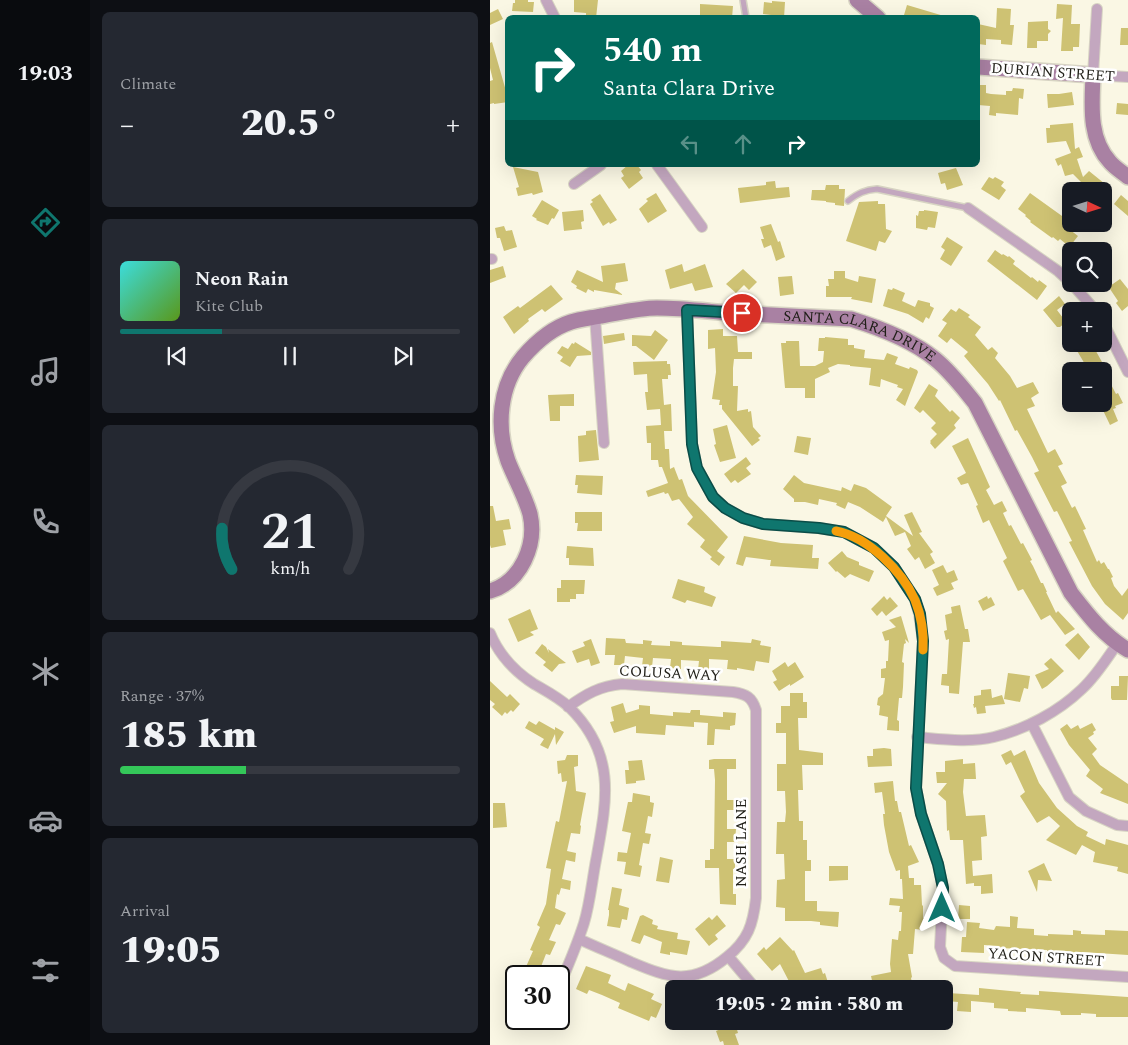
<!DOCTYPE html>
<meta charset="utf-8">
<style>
:root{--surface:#171b24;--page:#242831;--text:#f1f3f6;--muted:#9ea1a6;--line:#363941;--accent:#0f766e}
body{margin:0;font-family:Spectral,serif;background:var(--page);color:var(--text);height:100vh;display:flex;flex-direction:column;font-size:19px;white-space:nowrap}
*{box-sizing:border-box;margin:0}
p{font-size:16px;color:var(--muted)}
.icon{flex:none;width:28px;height:28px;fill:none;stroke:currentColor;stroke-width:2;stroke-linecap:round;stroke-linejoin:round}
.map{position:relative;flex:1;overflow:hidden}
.side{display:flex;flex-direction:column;gap:12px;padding:12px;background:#0d0f14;width:400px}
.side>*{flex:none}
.hud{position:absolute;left:15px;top:15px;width:475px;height:152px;border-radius:8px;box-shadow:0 5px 20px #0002;background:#00695c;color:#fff;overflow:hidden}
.needle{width:32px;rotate:94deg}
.buttons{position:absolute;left:572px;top:182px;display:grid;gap:10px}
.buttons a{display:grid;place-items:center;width:50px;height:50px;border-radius:8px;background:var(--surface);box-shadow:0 5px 20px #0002;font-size:25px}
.speed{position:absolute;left:15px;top:965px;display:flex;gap:10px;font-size:25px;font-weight:700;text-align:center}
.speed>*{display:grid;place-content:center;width:65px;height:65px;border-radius:50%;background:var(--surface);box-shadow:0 5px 20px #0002;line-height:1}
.speed .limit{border:2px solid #111;border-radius:8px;background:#fff;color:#111}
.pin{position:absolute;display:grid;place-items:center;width:42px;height:42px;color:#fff;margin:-21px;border:2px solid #fff;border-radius:50%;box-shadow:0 1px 5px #0007}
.me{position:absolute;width:55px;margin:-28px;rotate:0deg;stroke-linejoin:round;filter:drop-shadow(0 0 4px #0008)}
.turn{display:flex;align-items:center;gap:18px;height:105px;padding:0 15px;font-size:22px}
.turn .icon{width:65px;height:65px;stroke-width:2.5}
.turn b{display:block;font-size:35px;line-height:42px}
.lanes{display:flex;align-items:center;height:48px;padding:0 15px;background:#0003;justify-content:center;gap:25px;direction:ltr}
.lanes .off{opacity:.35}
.big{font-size:38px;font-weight:800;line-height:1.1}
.side .card{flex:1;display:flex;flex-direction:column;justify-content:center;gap:8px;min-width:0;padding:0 18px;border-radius:8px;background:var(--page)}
.side .dial{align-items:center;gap:0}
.dial svg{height:130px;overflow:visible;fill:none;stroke:var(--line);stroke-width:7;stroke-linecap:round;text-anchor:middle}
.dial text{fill:var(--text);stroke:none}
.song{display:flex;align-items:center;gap:15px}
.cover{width:60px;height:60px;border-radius:8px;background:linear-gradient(135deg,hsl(180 70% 55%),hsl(90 70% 35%))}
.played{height:5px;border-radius:2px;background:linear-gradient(90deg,var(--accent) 30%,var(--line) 30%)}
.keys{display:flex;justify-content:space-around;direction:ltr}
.heat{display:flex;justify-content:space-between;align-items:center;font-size:28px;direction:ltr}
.charge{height:8px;border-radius:4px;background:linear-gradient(90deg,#34c759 37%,var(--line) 0)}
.trip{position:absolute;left:175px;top:980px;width:288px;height:50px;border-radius:8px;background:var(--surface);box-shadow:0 5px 20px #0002;font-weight:800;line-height:50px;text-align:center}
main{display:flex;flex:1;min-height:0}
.dock{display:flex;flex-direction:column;width:90px;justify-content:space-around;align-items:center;background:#090b0e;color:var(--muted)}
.dock .icon{width:35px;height:35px}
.dock .on{color:var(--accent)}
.dock b{font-size:22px;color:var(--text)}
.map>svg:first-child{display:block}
.building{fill:#cec273}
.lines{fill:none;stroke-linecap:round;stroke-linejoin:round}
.lane-casing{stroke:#d7d4c3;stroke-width:8}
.street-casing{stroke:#d7d4c3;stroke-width:12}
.secondary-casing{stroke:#d7d4c3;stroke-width:18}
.lane{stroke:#c3a7bf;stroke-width:5}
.street{stroke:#c3a7bf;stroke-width:10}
.secondary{stroke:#a981a3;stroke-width:15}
.route-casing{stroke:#0a4d48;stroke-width:12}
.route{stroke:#0f766e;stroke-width:9}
.slow{stroke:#f59e0b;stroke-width:9}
.labels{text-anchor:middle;stroke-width:5;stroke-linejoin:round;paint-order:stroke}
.street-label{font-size:15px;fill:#201f18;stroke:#fff}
</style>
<main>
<nav class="dock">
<b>19:03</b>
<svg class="icon on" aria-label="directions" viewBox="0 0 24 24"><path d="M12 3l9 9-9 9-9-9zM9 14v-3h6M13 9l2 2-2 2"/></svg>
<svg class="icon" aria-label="music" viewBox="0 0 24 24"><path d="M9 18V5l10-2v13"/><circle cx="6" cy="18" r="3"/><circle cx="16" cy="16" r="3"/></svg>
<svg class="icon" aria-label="phone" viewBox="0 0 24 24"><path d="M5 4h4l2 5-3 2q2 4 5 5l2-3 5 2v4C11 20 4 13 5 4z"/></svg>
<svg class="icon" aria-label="climate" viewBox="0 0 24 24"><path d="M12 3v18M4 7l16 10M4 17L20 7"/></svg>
<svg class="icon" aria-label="car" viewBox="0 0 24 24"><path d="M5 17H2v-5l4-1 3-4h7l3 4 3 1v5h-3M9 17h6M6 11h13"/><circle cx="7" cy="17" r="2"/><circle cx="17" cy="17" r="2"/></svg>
<svg class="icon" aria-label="filters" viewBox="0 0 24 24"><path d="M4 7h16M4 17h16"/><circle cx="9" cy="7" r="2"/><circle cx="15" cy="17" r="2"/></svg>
</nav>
<section class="side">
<div class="card"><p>Climate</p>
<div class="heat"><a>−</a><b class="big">20.5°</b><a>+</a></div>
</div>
<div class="card">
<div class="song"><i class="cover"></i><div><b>Neon Rain</b><p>Kite Club</p></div></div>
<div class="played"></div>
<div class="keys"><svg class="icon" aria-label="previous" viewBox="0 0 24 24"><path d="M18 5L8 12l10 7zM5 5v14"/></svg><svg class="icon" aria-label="pause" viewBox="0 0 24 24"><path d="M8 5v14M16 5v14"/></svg><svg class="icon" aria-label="next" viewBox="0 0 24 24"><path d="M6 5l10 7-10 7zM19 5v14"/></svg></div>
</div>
<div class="card dial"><svg viewBox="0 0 100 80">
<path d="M14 69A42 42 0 1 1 86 69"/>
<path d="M14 69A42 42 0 0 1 8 44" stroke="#0f766e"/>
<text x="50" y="56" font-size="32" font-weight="700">21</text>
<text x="50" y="72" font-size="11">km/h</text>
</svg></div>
<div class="card"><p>Range · 37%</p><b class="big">185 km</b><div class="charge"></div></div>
<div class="card"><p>Arrival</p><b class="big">19:05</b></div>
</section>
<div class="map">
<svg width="638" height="1045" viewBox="0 0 638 1045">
<rect width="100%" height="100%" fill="#faf7e4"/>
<path class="building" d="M25 0H38V2H44L43 12 22 11 23 3H25Z
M84 0H108L106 18H96V13L84 12Z
M282 1 295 2 294 18H281V15L273 14 274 2 282 3Z
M210 4 243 6 242 18H210Z
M567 4 582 5 581 24H590L589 47H583V51H571L573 18 566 19Z
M417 5 454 16 453 18H422L414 15Z
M507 8 521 9 520 25H524L522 45 511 44V40L496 39V45L488 44V24L506 28Z
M8 9 13 19 0 25V13Z
M558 21V29L561 31 558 34V41H547V48H537L538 22Z
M631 28H638V45H630Z
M2 42 18 98V102L4 104V103L0 104V81L3 80 0 68V43Z
M488 85H496V93L501 94 516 95V91H522L523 88 534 89 533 99 529 98 528 115 506 113V116L499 115 500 106 488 105Z
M582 92 584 105 558 108 557 94H569Z
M627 103 638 104V115L626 114Z
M583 123 585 149 589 147 593 157 587 159 593 177 599 171 620 188 617 191H600L583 174 575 176 571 164 568 166 565 159 581 153 576 141 557 143 556 128H560V125Z
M138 165H147L151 170 149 172 153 178 139 189 131 178 134 176 131 171Z
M23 167 48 172 53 192 43 195 42 193 28 196 26 188 29 187Z
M466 168 473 185 457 190 455 183 451 184 448 173Z
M499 177 503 179 505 177 514 182 511 186 516 190 509 200 491 189Z
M285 181 286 188 299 187 300 197 250 203 248 188 276 185V182Z
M336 185H349V189H355L354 206 345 205V203L336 202V201L321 200 322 190H335Z
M166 193 177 211 158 223 149 209 158 201 156 199Z
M540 193 579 221 575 226 588 236 581 245 577 242 576 244 570 239 568 241 563 237 562 238 540 222 541 221 535 216 536 215 528 209Z
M110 194 127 220 120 224 119 222 113 226 100 204 103 202 101 200Z
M631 195 638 201V216L624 204Z
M52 200 69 210 64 219 62 218 58 225 46 220 47 219 42 216Z
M388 201V204H395L396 229 402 231 395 243 389 241 386 251 356 241 369 202Z
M93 210 94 221 91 222 92 229 74 231 72 212Z
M434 210 448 212 445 228 438 227 437 230 426 228V215L428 216 429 211H434Z
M281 224 288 242 290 241 295 257 286 261 281 245 274 248 271 239H274L270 227Z
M14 226 16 231 22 230 27 247 14 251 10 238H7L5 228Z
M457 237 473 247 461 266 450 259 455 250 451 247Z
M505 250 512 255 513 254 518 257 519 256 525 261 523 264 541 278 542 277 548 282 549 280 557 286 547 300 497 261Z
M135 263 138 281 126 283 125 289 133 295 104 290V292L98 289 96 293 86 288 87 286 81 282 87 270 113 282 111 266Z
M192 264 194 272 215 264 223 287 205 291 202 283 180 289 175 270Z
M13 266 16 277 0 283V270Z
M253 269 267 282 259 290 254 285 246 293 236 284Z
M344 271H355V278L368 282 369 276 386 279 382 303 361 299 362 297H336V286H339L338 279H344Z
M302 276 304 294 290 296 288 277Z
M630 279 638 289V306L632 311 626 303 628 301 620 289V286Z
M61 285 73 299 55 312 52 309 38 319 39 321 24 334 13 317 28 306 30 308Z
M403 288 415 293 412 301 425 307 428 300 440 303V306L444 308 439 319 436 317 433 323 418 314 393 306 398 289 402 290Z
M569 296 575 304 567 310 576 322 570 327H567L553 310Z
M469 308 480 315 478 317 491 327 485 335 498 350 502 347 508 353 505 358 520 376 527 388 543 382 549 393 541 398 545 406 537 409 558 453 565 449 573 464 568 466 577 483 571 486 582 508 585 506 596 529 593 530 607 562 609 560 611 564 614 562 618 569H619L623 577 621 578 624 586 632 596 638 588V613L633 620 615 604 602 586 579 542 582 541 567 511 564 512 544 473 549 471 542 457 527 430 525 431 510 400 509 401 498 384 474 356 478 352 461 338 457 343 448 336 457 323 452 320 461 309 466 312Z
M233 329V336H247L248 352H262V359H244L243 368V386H248L247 411 258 409V412L261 411 263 427 271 436 268 438 270 440 262 446 232 409V405H229L230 400 222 399 226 372 225 348 218 349V330Z
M165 330 178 340 164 360 146 346H142V335L161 336Z
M134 333 135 340 114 344 113 336Z
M335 337 358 339V345H364V348L375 350 374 358 394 360 397 353 408 357 405 364 419 369 420 367 427 370 428 372 415 406 406 400 413 389 407 387 408 385 391 379 390 387 379 385 381 368 360 366V365L348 364 338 368 340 372 325 379V398H315V388H295L291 343H296V341H309L310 366H325L333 362 334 351H328L329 338H335Z
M85 342 101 352V355L87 356 80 367 70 361 73 357 67 353 72 346 78 349 82 343 84 344Z
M583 344H602L617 371H586L596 366Z
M177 361V364H180L181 375H178V379H172L174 405 181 404 182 431H174L175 449H179L180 469 184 467 189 480 192 479 198 496 238 537 227 551 235 557 229 566 220 559 222 557 210 547 215 540 197 524 203 517 189 499 182 501 178 493 175 494 174 492 158 497 156 491 178 483 172 467H169L168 460H161V443H157L156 426 171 425 170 409 157 410 155 392H158L157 374 144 375 143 362Z
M614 371 626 394 628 393 633 403 625 406 626 408 623 409 628 421 620 425 610 404H614Z
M439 384 448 390 445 396 460 412 462 410 470 418 464 425 466 428 445 449 440 443 441 442 440 441 447 434 441 428 446 423 433 410 430 413 424 408Z
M84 394V406H70V421H60L58 395Z
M237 425 246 458 230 462 224 445 226 444 223 429Z
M106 430 109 460 89 462 88 436 96 435V431Z
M307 436 321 438 318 455 304 452Z
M478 438 500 487 496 490 504 505 512 501 517 511 513 513 519 526 521 525 531 544 533 543 542 560 540 561 543 566 551 583H553L557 592H556L566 613 568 611 585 629 575 635 560 615 551 620 533 589 528 591 513 561 517 558 499 520 493 523 486 506 488 505 478 483 471 485 467 478 476 473 462 446Z
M256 457 261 464 256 468 261 474 248 483 245 480 241 483 234 474Z
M86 475 113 476 112 495 87 493 88 485H85Z
M304 475 314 483 351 491 352 487 361 491 364 484 376 488 402 507 396 516 423 536 414 515 422 512 432 532 429 533 443 552 440 554 445 563 435 569 429 557 425 560 417 549 421 546 415 532 405 536 396 517 393 522 370 507 358 502 355 509 346 505 347 503 329 499 328 505 315 502H304V499L293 489Z
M0 506H3L6 521 19 519 21 529 13 530 16 545 1 548 0 545Z
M85 512H112V531H87L88 523H85Z
M254 536 291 543 323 545 322 558H329L328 569 280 566 281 560H279L256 557 253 566 246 564Z
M77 546 103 548 104 566 79 565V558H76Z
M352 551 357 557 369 562V565L384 571 379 582 360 574 355 578 347 571 346 572 338 563Z
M453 565 457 573 464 570 468 580 461 583 464 589 447 596 443 588 449 585 442 570Z
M188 579 215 587 214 592 226 597 222 607 197 600 195 603 182 598Z
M71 580H95L94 594H86V599H80V602H67V588H71Z
M394 596 397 600 400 597 408 606 396 616 392 611 387 616 381 609Z
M497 596 498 599 501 597 505 605 493 611 488 601Z
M470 605 475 629H478L480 642H473L469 694 459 693V686L451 685 452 674H457L459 639 456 640 454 631 457 630 455 615 462 613 461 607Z
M40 609 48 629 40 632 44 635 28 642 18 619Z
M411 616 419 643 415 639 416 643 414 644 412 662 414 663 413 687 412 698H409L407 720 409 721V731L397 730 398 717 389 715 390 706 387 705 388 698 393 694 395 678H391V669L396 668V661H398L399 640 395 641 392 632 406 627 399 620Z
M588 633 600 647 589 660 575 645Z
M116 638 135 639 136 643 153 644V640L162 641 161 645 180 646V641L192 642V645L228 647H231V641L261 643 262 639 271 641 270 645 281 647 279 663 266 661 264 671 247 668V670L237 669 238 660 219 659V670H208L209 661 191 660V669L180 668 181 659 163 658 162 667 152 666 153 658 135 656 134 665H124L125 655H115Z
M101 639 110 663 101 666 99 659 87 663 82 651 95 646 93 642Z
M52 644 56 647 59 653 58 649 76 663 69 664 62 672 53 665 56 662 45 653Z
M561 658 574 671 557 686 552 689 545 675 559 669 554 664Z
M295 662 298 667 305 662 314 677 300 686V684L289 691 283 682 287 680 282 671Z
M518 673 540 676 538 689 534 688 530 702 514 699Z
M629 676H638L637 700H622L621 698V686H629Z
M0 681 17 697 20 694 30 704 23 712 21 710 17 714 15 712 12 716 2 707 5 704 0 700Z
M501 689 502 698 512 695 515 704 495 706 496 713 487 714 486 707 484 708 483 704H484V696L491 695V690Z
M300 693H313V702H317V718H308L309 750 333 753V765H312L313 790H308L309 821H313V840H317V860H321V871H315V901H327V911L349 912 348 927 330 925V922L321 921H295V908L286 907 287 880 295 879 294 854H286L287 822H295L296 812 295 791H287V764H296V733H286V723H291V706H300Z
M133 703 136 713 149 709V705L160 706V714L183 716V712L200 713 201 710H210V715L233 717V712L246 713 245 725 240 726V730L225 729 224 745H217L218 723 204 722V727L176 725 175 735 146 733V726L124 733 120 722 124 721 121 707Z
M39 721 46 725 49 721 65 730V727L74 732 66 745 65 734 58 749 50 745 54 739 35 728Z
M602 723 606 730 603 732 604 734 598 738 607 749 602 754 610 765 638 784V804L610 793 613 789 596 776 600 770 579 745 570 729 577 724 581 729 588 725 590 729Z
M394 748 401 749 402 766 378 767 377 756H383V749Z
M521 750 524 756 535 750 549 783 567 808 587 826 598 832 596 836 615 845 616 839 638 845V874L627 871 628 867 603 862 605 852 592 845 586 855 556 840 570 826 559 816 547 823 530 796 535 792 521 762 516 765 511 755Z
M77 755H88V766L84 767 86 791 96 793 90 825 91 826 90 834 81 833 77 851 86 853 85 862 76 860 72 879 81 881 80 890 71 888 69 895 67 894 65 908 76 913 70 925 66 924 59 940 66 942 60 955 56 954 50 969 53 970 51 975 54 976H28L32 967 35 969 43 951 40 950 50 927 47 925 56 904 61 869 56 868 66 821 69 822 77 781 72 782 71 773 68 774 67 761 75 760Z
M224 759H246V769H237V800H246L245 810H237V829H246L245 842H237V859H245V869H243V894H246V905L230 904 229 868H215V860H220V849H224L225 780 224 769H219V760Z
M473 759V764L485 763 486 779H474L473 792 476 816 495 815 497 836 491 837 492 860 482 861 483 876 502 874 503 893 491 894V886H484V883L476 884 473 840H460L459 830 457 831 456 801 448 794 457 783H447L446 772H455V761Z
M152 760 155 780 146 781V783L136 784 135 770H139L138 761Z
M403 781 405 801H407L409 812H411L419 846 421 845 429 862 418 866 419 878H424V885H431L432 905 433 906V918H434L433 930 425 929 423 954H418L422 977 421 978 422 983 405 986 404 981 383 985 381 976 401 972 400 964 402 939 408 940 409 931H411L412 912H409L410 906 399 905 400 898 413 899 412 879H410V870L406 871 399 852 394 825 393 814H395L392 792 385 793 384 783Z
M143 793 160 796V802L164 803 162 817 158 816 155 833 161 834 159 844 153 843 149 865 152 866 150 877 134 874 136 862 127 861 128 852 137 853 141 833 132 831 138 802H142Z
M3 803H15L17 827 3 828Z
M170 857 183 860 179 883 166 881Z
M554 863 562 881 548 880 547 892 538 871Z
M339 866H358V880L339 881Z
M122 887 132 889 129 905 139 908 137 920 132 919 130 928 117 926 119 915V910H118Z
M469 905 480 906V919H468Z
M153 915 163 920 162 924 168 926 167 929 188 933 187 939 200 941 197 955 180 952V955L170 953 172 942 154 935 150 944 141 941 150 916Z
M227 915 236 926 225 935 228 939 219 946 205 929 219 917 222 920Z
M520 916 528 917 527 928 544 929V935L558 936V934L583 935V930L591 931V934L615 935V930L638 931V955L592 952V954L557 952V950L509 948V946L494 945V953L471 952 472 937H476L477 922 490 923 489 928 504 930 506 926 520 927Z
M290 937 303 951 304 950 315 973 331 968 333 974 335 973 340 989H322L321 984 311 989H303L290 964 282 971 267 954 274 947 276 950Z
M96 966 121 975 118 983 135 991 138 983 164 994 161 999 172 1004 166 1018 161 1016 159 1021 128 1008 130 1003 112 995 99 990 97 994 86 989Z
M489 988 531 992 530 994 549 995V991L638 997V1017H606V1014L591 1013V1015H571L570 1011 536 1008V1012L518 1011V1009L504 1008V1003L481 1001V1012L467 1011 468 1002 457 1001 458 993 489 995Z
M245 1023 248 1033 245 1034 249 1045H234L233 1041 230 1042 226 1031Z"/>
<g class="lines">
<defs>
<path id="lane" d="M253 0 256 18
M358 201C368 193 375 190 387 189L478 208"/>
<path id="street" d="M56 0 65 18
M607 9 603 75 638 77
M167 165 212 227
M84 184 111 165
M478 208 568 271 581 283
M0 259H2
M582 284 606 311
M197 310 202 444 207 468 223 497 235 508 253 518 273 524 329 528 354 532 384 548 404 567 425 599 429 614 433 641 426 788 431 814 448 864 453 888 450 947 454 958 465 966 638 977
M105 317 114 443
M614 324 638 372
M0 633C9 655 24 671 44 684 56 691 68 697 79 707 127 754 117 800 106 860 102 881 100 903 94 923 87 945 78 966 69 987
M78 707C96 694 110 686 132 684L243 692C256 694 262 697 266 710V898C263 925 258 940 237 957 202 986 179 978 141 962 124 954 106 947 89 939
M542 724 579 797 596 811 627 825 638 826
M427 737C451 739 480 743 504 737 536 729 568 712 592 689 606 676 616 660 627 644
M238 956 266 989
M277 1021V1022"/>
<g id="secondary">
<path d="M367 0 388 18"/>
<path d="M488 67 603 75C602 104 598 138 620 162 625 168 632 172 638 177"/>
<path id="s1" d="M0 591C31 582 47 545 40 514 35 496 25 479 18 461 6 427 9 386 33 357 46 342 62 328 81 322 90 319 101 318 111 316 129 313 149 308 167 308 191 308 215 311 239 313 280 315 320 317 361 319 390 328 422 340 445 359 461 372 472 387 485 403L581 593C598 615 614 636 638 650"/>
</g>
</defs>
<use href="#lane" class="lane-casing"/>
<use href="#street" class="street-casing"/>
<use href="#secondary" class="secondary-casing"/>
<use href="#lane" class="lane"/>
<use href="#street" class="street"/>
<use href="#secondary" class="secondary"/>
</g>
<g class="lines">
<defs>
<path id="route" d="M252 313 197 310 202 444 207 468 223 497 235 508 253 518 273 524 329 528 354 532 384 548 404 567 425 599 430 614 433 641 426 788 431 814 448 864 453 888 452 908"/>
</defs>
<use href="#route" class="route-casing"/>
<use href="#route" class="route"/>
<path class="slow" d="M346 531C378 537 412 571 425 600 431 615 434 634 433 650"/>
</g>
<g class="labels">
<g class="street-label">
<text transform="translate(563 72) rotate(4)" y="5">DURIAN STREET</text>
<text dy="5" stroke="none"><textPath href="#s1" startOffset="616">SANTA CLARA DRIVE</textPath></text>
<text transform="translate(180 673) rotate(3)" y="5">COLUSA WAY</text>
<text transform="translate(251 843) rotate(-90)" y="5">NASH LANE</text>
<text transform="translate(556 957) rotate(4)" y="5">YACON STREET</text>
</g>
</g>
</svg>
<div class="buttons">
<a><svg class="needle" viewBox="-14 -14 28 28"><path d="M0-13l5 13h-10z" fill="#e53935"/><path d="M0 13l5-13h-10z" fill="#9ea1a6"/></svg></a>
<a><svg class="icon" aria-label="search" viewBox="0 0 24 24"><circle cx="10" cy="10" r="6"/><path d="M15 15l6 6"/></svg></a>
<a>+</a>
<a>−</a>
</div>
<div class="speed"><div class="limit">30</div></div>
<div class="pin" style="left:252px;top:313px;background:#d93025"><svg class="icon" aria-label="arrive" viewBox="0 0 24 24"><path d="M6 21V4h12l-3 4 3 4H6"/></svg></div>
<svg class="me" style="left:452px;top:908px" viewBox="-20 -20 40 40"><path d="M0-17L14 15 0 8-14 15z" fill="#0f766e" stroke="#fff" stroke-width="4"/></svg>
<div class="trip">19:05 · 2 min · 580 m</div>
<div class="hud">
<div class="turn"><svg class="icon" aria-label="right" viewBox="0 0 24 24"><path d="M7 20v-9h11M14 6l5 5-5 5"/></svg><div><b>540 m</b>Santa Clara Drive</div></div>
<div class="lanes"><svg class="icon off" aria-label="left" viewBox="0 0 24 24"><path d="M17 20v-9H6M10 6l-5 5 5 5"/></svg><svg class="icon off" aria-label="ahead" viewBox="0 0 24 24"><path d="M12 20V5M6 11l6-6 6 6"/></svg><svg class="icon" aria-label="right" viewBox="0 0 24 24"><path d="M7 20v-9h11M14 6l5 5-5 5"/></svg></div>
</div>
</div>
</main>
